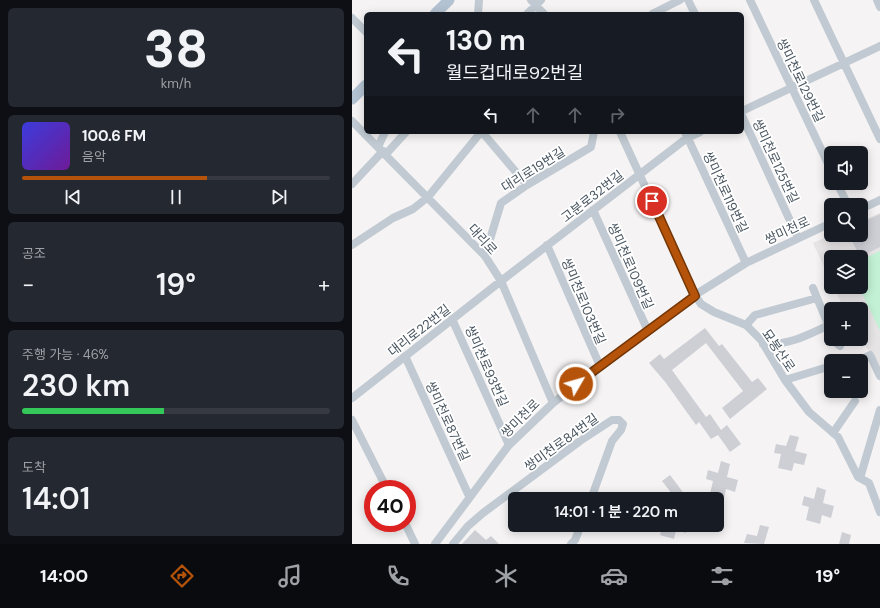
<!DOCTYPE html>
<html lang="ko">
<meta charset="utf-8">
<style>
:root{--surface:#171b24;--page:#242831;--text:#f1f3f6;--muted:#9ea1a6;--line:#363941;--accent:#b45309}
body{margin:0;font-family:"DM Sans","Noto Sans KR",sans-serif;background:var(--page);color:var(--text);height:100vh;display:flex;flex-direction:column;font-size:15px;white-space:nowrap}
*{box-sizing:border-box;margin:0}
p{font-size:13px;color:var(--muted)}
.icon{flex:none;width:22px;height:22px;fill:none;stroke:currentColor;stroke-width:2;stroke-linecap:round;stroke-linejoin:round}
.map{position:relative;flex:1;overflow:hidden}
.sheet{display:flex;flex-direction:column;gap:8px;padding:8px;background:#0d0f14;width:352px}
.sheet>*{flex:none}
.hud{position:absolute;left:12px;top:12px;width:380px;height:122px;border-radius:6px;box-shadow:0 2px 10px #0003;background:#171b24;color:var(--text);overflow:hidden}
.controls{position:absolute;left:472px;top:146px;display:grid;gap:8px}
.controls a{display:grid;place-items:center;width:44px;height:44px;border-radius:6px;background:var(--surface);box-shadow:0 2px 10px #0003;font-size:20px}
.speed{position:absolute;left:12px;top:480px;display:flex;gap:8px;font-size:20px;font-weight:700;text-align:center}
.speed>*{display:grid;place-content:center;width:52px;height:52px;border-radius:50%;background:var(--surface);box-shadow:0 2px 10px #0003;line-height:1}
.speed .limit{border:6px solid #d22;background:#fff;color:#111}
.pin{position:absolute;display:grid;place-items:center;width:34px;height:34px;color:#fff;margin:-17px;border:2px solid #fff;border-radius:50%;box-shadow:0 1px 4px #0007}
.me{position:absolute;width:44px;margin:-22px;rotate:52deg;stroke-linejoin:round;filter:drop-shadow(0 0 3px #0008)}
.turn{display:flex;align-items:center;gap:14px;height:84px;padding:0 16px;font-size:18px}
.turn .icon{width:52px;height:52px;stroke-width:2.5}
.turn b{display:block;font-size:28px;line-height:34px}
.lanes{display:flex;align-items:center;height:38px;padding:0 16px;background:#0003;justify-content:center;gap:20px;direction:ltr}
.lanes .off{opacity:.35}
.big{font-size:30px;font-weight:600;line-height:1.1}
.sheet .tile{flex:1;display:flex;flex-direction:column;justify-content:center;gap:6px;min-width:0;padding:0 14px;border-radius:6px;background:var(--page)}
.sheet .dial{align-items:center;gap:0}
.dial b{font-size:52px;line-height:1}
.song{display:flex;align-items:center;gap:12px}
.cover{width:48px;height:48px;border-radius:6px;background:linear-gradient(135deg,hsl(240 70% 55%),hsl(280 70% 35%))}
.played{height:4px;border-radius:2px;background:linear-gradient(90deg,var(--accent) 60%,var(--line) 60%)}
.keys{display:flex;justify-content:space-around;direction:ltr}
.heat{display:flex;justify-content:space-between;align-items:center;font-size:22px;direction:ltr}
.charge{height:6px;border-radius:3px;background:linear-gradient(90deg,#34c759 46%,var(--line) 0)}
.trip{position:absolute;left:156px;top:492px;width:216px;height:40px;border-radius:6px;background:var(--surface);box-shadow:0 2px 10px #0003;font-weight:600;line-height:40px;text-align:center}
.dock{display:flex;height:64px;justify-content:space-around;align-items:center;background:#090b0e;color:var(--muted)}
.dock .icon{width:28px;height:28px}
.dock .active{color:var(--accent)}
.dock b{font-size:18px;color:var(--text)}
main{display:flex;flex:1;min-height:0}
.map>svg:first-child{display:block}
.education{fill:#e6e4e5}
.green{fill:#c3f1d5}
.building{fill:#cdcfd5}
.lines{fill:none;stroke-linecap:round;stroke-linejoin:round}
.minor{stroke:#c1cad2;stroke-width:8}
.major{stroke:#b3c2d1;stroke-width:11}
.route-casing{stroke:#753606;stroke-width:10}
.route{stroke:#b45309;stroke-width:7}
.labels{text-anchor:middle;stroke-width:3.5;stroke-linejoin:round;paint-order:stroke}
.street-label{font-size:13px;fill:#4a5661;stroke:#fff}
</style>
<main>
<section class="sheet">
<div class="tile dial"><b>38</b><p>km/h</p></div>
<div class="tile">
<div class="song"><i class="cover"></i><div><b>100.6 FM</b><p>음악</p></div></div>
<div class="played"></div>
<div class="keys"><svg class="icon" aria-label="previous" viewBox="0 0 24 24"><path d="M18 5L8 12l10 7zM5 5v14"/></svg><svg class="icon" aria-label="pause" viewBox="0 0 24 24"><path d="M8 5v14M16 5v14"/></svg><svg class="icon" aria-label="next" viewBox="0 0 24 24"><path d="M6 5l10 7-10 7zM19 5v14"/></svg></div>
</div>
<div class="tile"><p>공조</p>
<div class="heat"><a>−</a><b class="big">19°</b><a>+</a></div>
</div>
<div class="tile"><p>주행 가능 · 46%</p><b class="big">230 km</b><div class="charge"></div></div>
<div class="tile"><p>도착</p><b class="big">14:01</b></div>
</section>
<div class="map">
<svg width="528" height="544" viewBox="0 0 528 544">
<rect width="100%" height="100%" fill="#f5f3f3"/>
<path class="education" d="M528 213V366L508 339 509 309H492L482 287H509V257H479V282L461 243 479 235H509V221Z"/>
<path class="green" d="M528 251V331L507 287H509V260Z"/>
<path class="building" d="M528 214V247L508 257 497 235H509V223Z
M353 328 367 346 370 344 400 382 406 378 415 389 378 419 370 408 391 391 354 343 320 370 354 417 358 414 369 430 375 425 389 444 378 452 366 435 359 439 347 422 344 425 314 383 297 363 308 354 312 359Z
M438 435 447 437 443 451 455 454 452 465 442 463 440 471 426 468 429 454 422 453 424 444 434 446Z
M369 461 378 464 375 477 386 480 383 492 374 489 372 498 358 494 361 481 354 479 356 470 366 473Z
M318 475 333 495 327 499H324L310 481Z
M465 487 474 490 471 503 482 506 479 518 470 515 468 524 454 520 457 507 450 505 452 496 462 499Z
M311 525H336L334 533 324 530 322 539 308 535Z
M408 525 417 527 412 544 392 543 395 534 405 536Z
M123 530 134 540 139 536 147 544H110Z
M490 532 499 535 497 544H487Z"/>
<g class="lines">
<path class="minor" d="M179 0 192 14
M336 0 343 14
M398 0 479 170
M462 0 528 139
M525 0 528 7
M126 14 127 0
M175 14 189 0
M300 14 328 0
M0 18 14 32
M390 111 528 46
M390 116 446 238
M0 121 133 256 149 281 201 403
M130 132 175 185
M268 132 343 295 349 304 362 312 394 325 409 340 433 380 457 412 486 437 506 477 517 483 528 512
M333 132 394 263
M26 147 33 132
M34 154 54 132
M485 183 496 205
M0 184 31 151
M509 209 528 200
M241 210 296 331
M0 245 41 218 61 209 76 197 129 132
M195 245 248 366
M133 256 149 203 175 185 239 147 242 132
M461 288 465 298
M100 319 157 445
M394 325 403 315 465 298 479 331
M482 339 483 342 488 346
M411 344C438 345 453 336 477 325
M53 356 117 496
M492 361 510 359 518 355 528 376
M433 380 479 366
M0 398 149 281 335 138 348 132
M0 420 35 489
M481 433 503 401
M508 478 528 410
M53 523 63 544
M83 544 157 445 201 403 343 295 394 263 479 223
M101 544 116 526 131 513 228 441 260 420H267L271 424 269 430 260 441 239 499
M219 544 223 540 229 525"/>
<path class="major" d="M83 14 97 0
M0 99 14 85"/>
</g>
<g class="lines">
<defs>
<path id="route" d="M224 384 343 296 300 201"/>
</defs>
<use href="#route" class="route-casing"/>
<use href="#route" class="route"/>
</g>
<g class="labels">
<g class="street-label">
<text transform="translate(449 80) rotate(64)" y="5">쌍미천로129번길</text>
<text transform="translate(424 161) rotate(65)" y="5">쌍미천로125번길</text>
<text transform="translate(181 169) rotate(-32)" y="5">대리로19번길</text>
<text transform="translate(374 192) rotate(65)" y="5">쌍미천로119번길</text>
<text transform="translate(240 196) rotate(-38)" y="5">고분로32번길</text>
<text transform="translate(435 230) rotate(-25)" y="5">쌍미천로</text>
<text transform="translate(131 239) rotate(48)" y="5">대리로</text>
<text transform="translate(279 266) rotate(66)" y="5">쌍미천로109번길</text>
<text transform="translate(232 301) rotate(67)" y="5">쌍미천로103번길</text>
<text transform="translate(67 330) rotate(-38)" y="5">대리로22번길</text>
<text transform="translate(427 350) rotate(56)" y="5">묘봉산로</text>
<text transform="translate(135 366) rotate(66)" y="5">쌍미천로93번길</text>
<text transform="translate(168 418) rotate(-45)" y="5">쌍미천로</text>
<text transform="translate(96 421) rotate(65)" y="5">쌍미천로87번길</text>
<text transform="translate(209 442) rotate(-36)" y="5">쌍미천로84번길</text>
</g>
</g>
</svg>
<div class="controls">
<a><svg class="icon" aria-label="sound" viewBox="0 0 24 24"><path d="M4 9h4l5-4v14l-5-4H4zM17 9q2 3 0 6"/></svg></a>
<a><svg class="icon" aria-label="search" viewBox="0 0 24 24"><circle cx="10" cy="10" r="6"/><path d="M15 15l6 6"/></svg></a>
<a><svg class="icon" aria-label="layers" viewBox="0 0 24 24"><path d="M12 4l9 5-9 5-9-5zM3 14l9 5 9-5"/></svg></a>
<a>+</a>
<a>−</a>
</div>
<div class="speed"><div class="limit">40</div></div>
<div class="pin" style="left:300px;top:201px;background:#d93025"><svg class="icon" aria-label="arrive" viewBox="0 0 24 24"><path d="M6 21V4h12l-3 4 3 4H6"/></svg></div>
<svg class="me" style="left:224px;top:384px" viewBox="-20 -20 40 40"><circle r="17" fill="#b45309" stroke="#fff" stroke-width="3"/><path d="M0-11L8 9 0 5-8 9z" fill="#fff"/></svg>
<div class="trip">14:01 · 1 분 · 220 m</div>
<div class="hud">
<div class="turn"><svg class="icon" aria-label="left" viewBox="0 0 24 24"><path d="M17 20v-9H6M10 6l-5 5 5 5"/></svg><div><b>130 m</b>월드컵대로92번길</div></div>
<div class="lanes"><svg class="icon" aria-label="left" viewBox="0 0 24 24"><path d="M17 20v-9H6M10 6l-5 5 5 5"/></svg><svg class="icon off" aria-label="ahead" viewBox="0 0 24 24"><path d="M12 20V5M6 11l6-6 6 6"/></svg><svg class="icon off" aria-label="ahead" viewBox="0 0 24 24"><path d="M12 20V5M6 11l6-6 6 6"/></svg><svg class="icon off" aria-label="right" viewBox="0 0 24 24"><path d="M7 20v-9h11M14 6l5 5-5 5"/></svg></div>
</div>
</div>
</main>
<nav class="dock">
<b>14:00</b>
<svg class="icon active" aria-label="directions" viewBox="0 0 24 24"><path d="M12 3l9 9-9 9-9-9zM9 14v-3h6M13 9l2 2-2 2"/></svg>
<svg class="icon" aria-label="music" viewBox="0 0 24 24"><path d="M9 18V5l10-2v13"/><circle cx="6" cy="18" r="3"/><circle cx="16" cy="16" r="3"/></svg>
<svg class="icon" aria-label="phone" viewBox="0 0 24 24"><path d="M5 4h4l2 5-3 2q2 4 5 5l2-3 5 2v4C11 20 4 13 5 4z"/></svg>
<svg class="icon" aria-label="climate" viewBox="0 0 24 24"><path d="M12 3v18M4 7l16 10M4 17L20 7"/></svg>
<svg class="icon" aria-label="car" viewBox="0 0 24 24"><path d="M5 17H2v-5l4-1 3-4h7l3 4 3 1v5h-3M9 17h6M6 11h13"/><circle cx="7" cy="17" r="2"/><circle cx="17" cy="17" r="2"/></svg>
<svg class="icon" aria-label="filters" viewBox="0 0 24 24"><path d="M4 7h16M4 17h16"/><circle cx="9" cy="7" r="2"/><circle cx="15" cy="17" r="2"/></svg>
<b>19°</b>
</nav>
